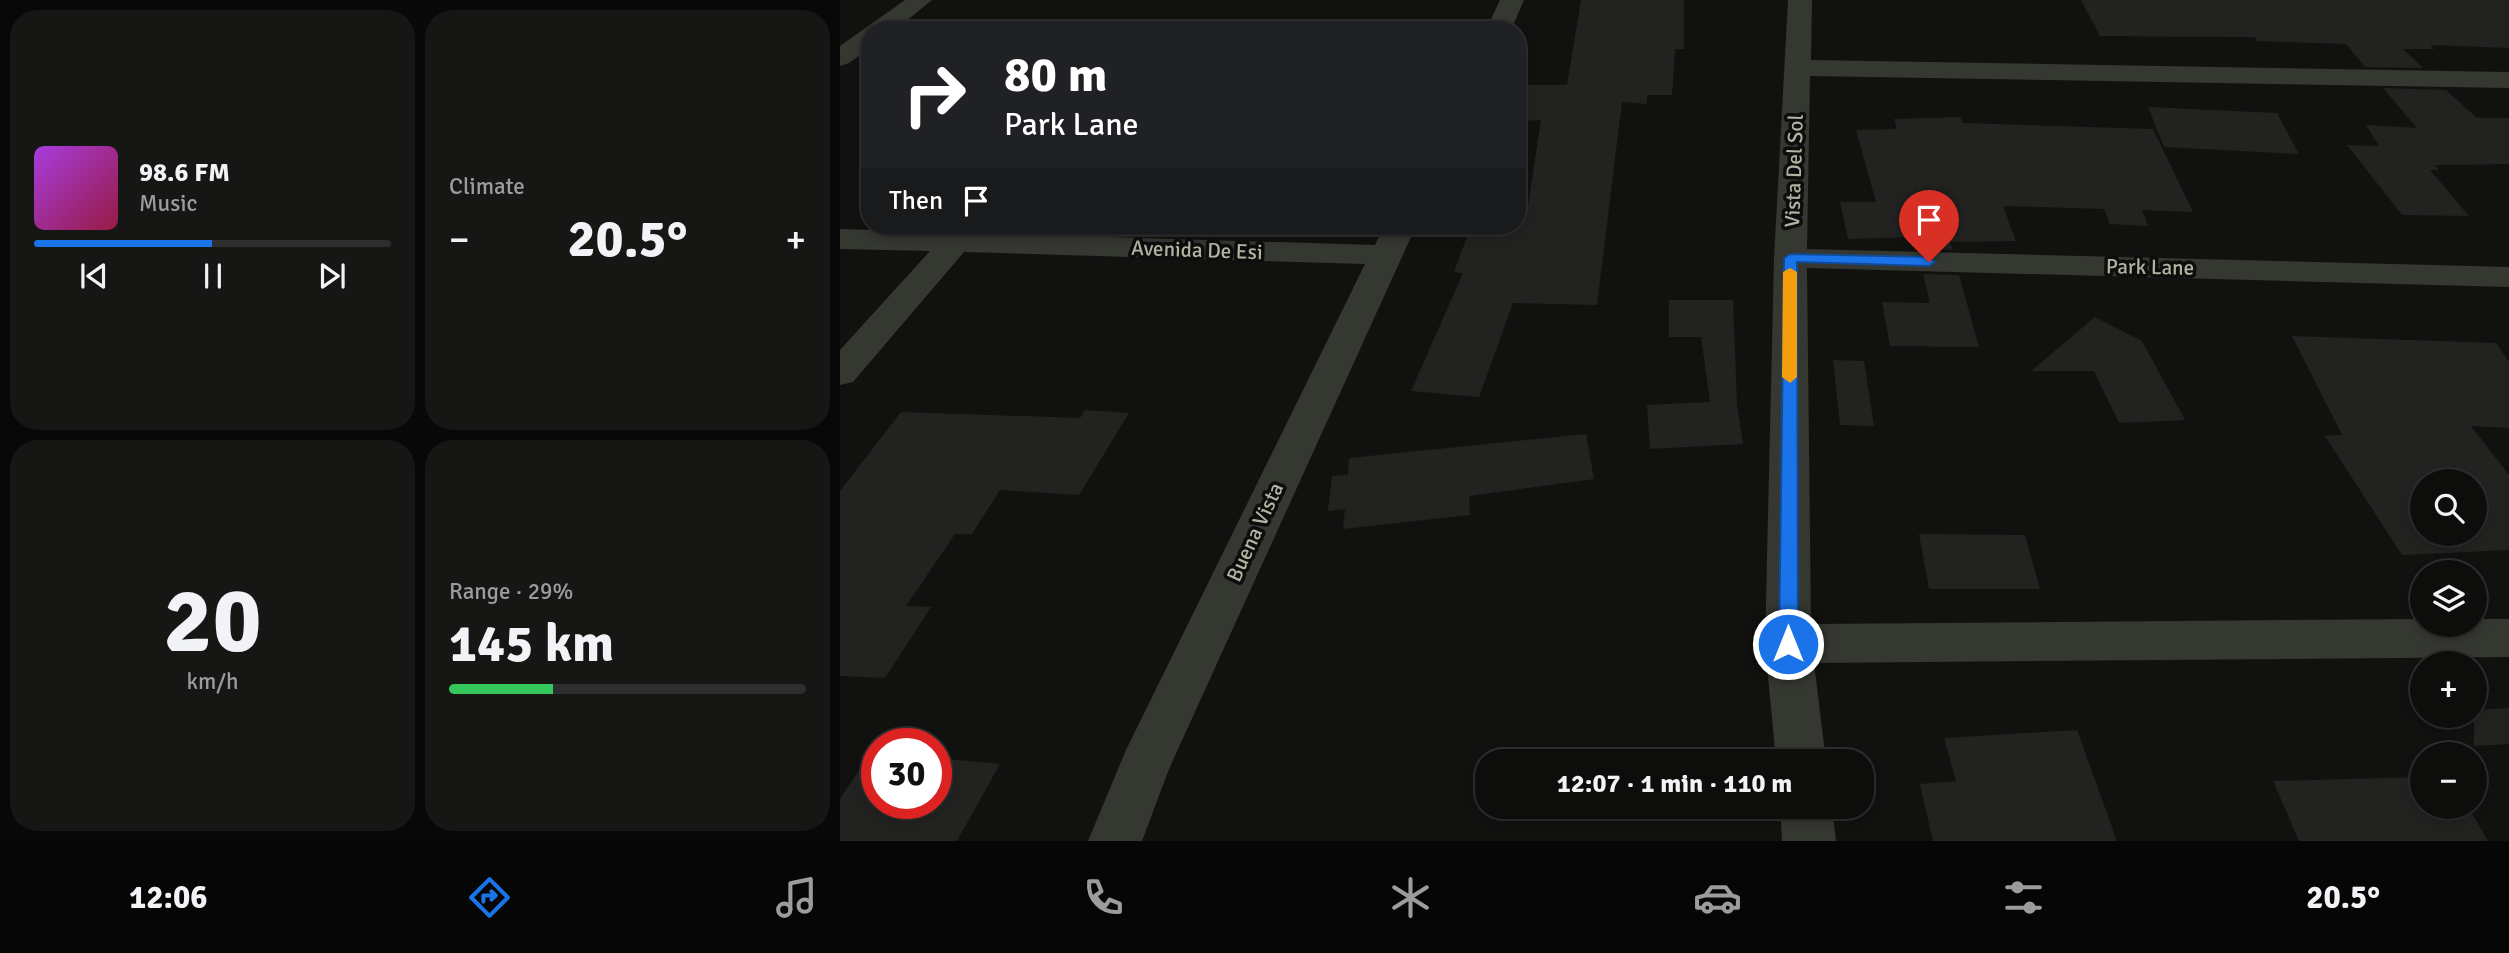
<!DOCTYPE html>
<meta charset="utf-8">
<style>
:root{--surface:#0d0e0c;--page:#161715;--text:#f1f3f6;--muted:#9a9c9d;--line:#2d2e2d;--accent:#1a73e8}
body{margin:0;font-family:Signika,sans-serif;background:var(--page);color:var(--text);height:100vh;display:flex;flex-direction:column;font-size:26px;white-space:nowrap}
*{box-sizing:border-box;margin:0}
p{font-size:23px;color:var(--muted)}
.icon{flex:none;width:38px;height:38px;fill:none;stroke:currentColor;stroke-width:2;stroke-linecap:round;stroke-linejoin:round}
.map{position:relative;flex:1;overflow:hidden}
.side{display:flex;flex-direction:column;gap:10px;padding:10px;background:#070807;width:840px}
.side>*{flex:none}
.hud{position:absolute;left:21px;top:21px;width:665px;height:214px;border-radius:28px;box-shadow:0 4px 10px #0003,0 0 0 2px var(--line);background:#202124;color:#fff;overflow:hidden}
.fabs{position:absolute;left:1570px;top:469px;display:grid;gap:14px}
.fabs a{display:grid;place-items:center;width:77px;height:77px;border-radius:50%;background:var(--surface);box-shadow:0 4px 10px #0003,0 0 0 2px var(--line);font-size:35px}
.speed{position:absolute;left:21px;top:728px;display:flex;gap:14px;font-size:35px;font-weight:700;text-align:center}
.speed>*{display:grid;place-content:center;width:91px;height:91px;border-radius:50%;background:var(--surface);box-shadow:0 4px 10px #0003,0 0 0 2px var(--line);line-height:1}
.speed .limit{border:10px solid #d22;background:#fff;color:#111}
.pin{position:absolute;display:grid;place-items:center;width:60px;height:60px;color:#fff;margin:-72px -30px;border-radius:50% 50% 50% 0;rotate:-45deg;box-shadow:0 0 7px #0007}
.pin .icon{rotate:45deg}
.me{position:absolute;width:77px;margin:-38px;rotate:0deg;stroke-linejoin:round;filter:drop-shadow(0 0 5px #0008)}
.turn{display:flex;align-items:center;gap:24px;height:147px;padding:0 28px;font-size:32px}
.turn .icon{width:91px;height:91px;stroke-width:2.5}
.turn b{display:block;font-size:49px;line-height:60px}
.then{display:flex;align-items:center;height:66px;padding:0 28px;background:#0003;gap:14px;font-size:26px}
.big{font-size:52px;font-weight:800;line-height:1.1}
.side .widget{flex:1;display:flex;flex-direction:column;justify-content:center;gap:10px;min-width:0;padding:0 24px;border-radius:28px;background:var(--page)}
.side .dial{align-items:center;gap:0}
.dial b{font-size:91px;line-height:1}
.song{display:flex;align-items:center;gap:21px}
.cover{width:84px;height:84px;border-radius:10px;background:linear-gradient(135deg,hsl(280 70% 55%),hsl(340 70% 35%))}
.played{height:7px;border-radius:4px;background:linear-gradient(90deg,var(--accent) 50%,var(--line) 50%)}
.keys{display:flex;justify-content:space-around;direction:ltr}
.heat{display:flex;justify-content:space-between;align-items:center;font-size:38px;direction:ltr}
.charge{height:10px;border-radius:5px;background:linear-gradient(90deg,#34c759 29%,var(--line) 0)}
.side .tiles{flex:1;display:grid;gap:10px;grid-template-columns:repeat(2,1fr)}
.trip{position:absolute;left:635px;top:749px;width:399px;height:70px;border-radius:28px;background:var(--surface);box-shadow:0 4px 10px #0003,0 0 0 2px var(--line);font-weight:800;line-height:70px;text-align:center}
.tab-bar{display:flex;height:112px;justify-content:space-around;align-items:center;background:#050605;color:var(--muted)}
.tab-bar .icon{width:49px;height:49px}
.tab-bar .current{color:var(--accent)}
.tab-bar b{font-size:32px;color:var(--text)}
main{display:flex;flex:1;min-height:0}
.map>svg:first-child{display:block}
.building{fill:#222320;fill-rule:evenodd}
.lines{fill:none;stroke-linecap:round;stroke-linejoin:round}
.minor{fill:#353731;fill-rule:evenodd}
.route{fill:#1a73e8;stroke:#114b97;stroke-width:2}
.slow{fill:#f59e0b}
.labels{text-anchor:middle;stroke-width:7;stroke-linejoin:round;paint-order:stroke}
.street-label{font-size:21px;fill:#b0b4a0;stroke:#0c0d0c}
</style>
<main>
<section class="side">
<div class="tiles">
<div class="widget">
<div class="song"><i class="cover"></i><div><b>98.6 FM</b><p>Music</p></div></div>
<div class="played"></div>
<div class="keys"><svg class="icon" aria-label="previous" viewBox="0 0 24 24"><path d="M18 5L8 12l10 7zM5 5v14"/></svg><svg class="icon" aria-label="pause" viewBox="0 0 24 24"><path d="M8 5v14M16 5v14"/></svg><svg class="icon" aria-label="next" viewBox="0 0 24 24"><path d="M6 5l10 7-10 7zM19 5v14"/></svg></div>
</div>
<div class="widget"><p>Climate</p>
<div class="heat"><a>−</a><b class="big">20.5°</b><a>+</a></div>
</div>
<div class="widget dial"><b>20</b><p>km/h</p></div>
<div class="widget"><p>Range · 29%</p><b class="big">145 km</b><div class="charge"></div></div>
</div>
</section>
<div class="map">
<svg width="1669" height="841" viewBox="0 0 1669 841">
<rect width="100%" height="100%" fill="#111210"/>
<path class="building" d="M741 0H844V49H835L832 95H807V104L782 102 757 305 673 303 639 397 571 391 623 273 614 272 631 226H677V218L686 219 701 120 677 121V85H727Z
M1241 0H1669V48L1590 45 1594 49H1563L1583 68 1525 67 1506 44 1417 41 1415 37H1390L1260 36Z
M1543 88 1606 90 1637 118H1669V164L1595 165 1599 170H1590L1629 216 1562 215 1507 145 1539 146 1526 125 1577 128Z
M1308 107 1437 113 1459 154 1324 147Z
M1120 117 1123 123 1313 129 1353 212 1302 210 1308 226 1270 224 1264 209 1163 206 1176 241 1110 242 1113 250 1077 249 1074 237 1008 239 1000 202H1036L1016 130 1057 129 1054 119Z
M1083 274 1119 275 1139 347 1050 346 1042 302 1090 303Z
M829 300H893L897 404 903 444 810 449 807 405 870 402 861 337H829Z
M1255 317 1302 341 1345 420 1279 423 1254 371H1191Z
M1452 336 1656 343 1669 362V428L1631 426 1669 475V550L1562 555 1485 436 1502 435ZM1582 481H1634V534H1582Z
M993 360 1024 361 1034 426 1000 425Z
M245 410 289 413 239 495 160 490 132 534H115L66 606 91 607 45 678 0 676V491L61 412 240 418Z
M746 434 754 479 629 496 630 515 503 529 505 509 488 511 492 476 508 475 509 458Z
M1079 534 1185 535 1200 589H1089Z
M1669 708V744L1634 746V710Z
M1237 730 1277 841H1093L1080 784 1116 781 1104 738Z
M31 752H37V803H96V758L160 764 117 841H0V799Z
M1582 777V807H1628L1648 841H1459L1433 781Z"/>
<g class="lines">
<path class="minor" d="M65 0H92L55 30H30V48L9 63 0 66V46Z
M660 0H684L671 30H646Z
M948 0H972L971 60 1669 72V88L970 76 967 249 1669 267V287L967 268 971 624 1582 619V625H1634V619H1669V657L974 663 986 761H936L925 644 934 258Z
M544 226H576L329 769 302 841H248L286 750 525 264 124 252 13 382 0 385V350L90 251 0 249V229L535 245Z
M940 807H992L996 841H942Z"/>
</g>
<path class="route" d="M950 254 1089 257 1095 262 1089 266 957 262 958 644 955 650 948 652 941 650 939 644 944 258Z"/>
<path class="slow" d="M950 268 957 272V377L950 383 942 377 943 272Z"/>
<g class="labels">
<g class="street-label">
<text transform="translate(954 171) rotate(-88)" y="7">Vista Del Sol</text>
<text transform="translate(357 250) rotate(2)" y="7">Avenida De Esi</text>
<text transform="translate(1310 267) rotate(1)" y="7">Park Lane</text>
<text transform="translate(415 532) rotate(-65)" y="7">Buena Vista</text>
</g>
</g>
</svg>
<div class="fabs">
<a><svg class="icon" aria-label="search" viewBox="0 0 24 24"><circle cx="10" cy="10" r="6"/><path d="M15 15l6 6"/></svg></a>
<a><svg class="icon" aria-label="layers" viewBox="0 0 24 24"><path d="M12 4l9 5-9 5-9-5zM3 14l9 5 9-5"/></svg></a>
<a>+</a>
<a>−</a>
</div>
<div class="speed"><div class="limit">30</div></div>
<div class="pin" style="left:1089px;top:262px;background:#d93025"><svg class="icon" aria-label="arrive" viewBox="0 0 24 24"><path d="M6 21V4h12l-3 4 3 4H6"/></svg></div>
<svg class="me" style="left:948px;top:644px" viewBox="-20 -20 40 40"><circle r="17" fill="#1a73e8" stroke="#fff" stroke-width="3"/><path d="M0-11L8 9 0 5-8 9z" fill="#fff"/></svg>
<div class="trip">12:07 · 1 min · 110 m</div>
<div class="hud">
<div class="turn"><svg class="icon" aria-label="right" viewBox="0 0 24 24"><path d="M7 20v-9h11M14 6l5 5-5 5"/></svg><div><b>80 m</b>Park Lane</div></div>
<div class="then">Then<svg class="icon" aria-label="arrive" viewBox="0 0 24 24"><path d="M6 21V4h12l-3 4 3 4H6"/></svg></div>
</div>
</div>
</main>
<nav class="tab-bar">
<b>12:06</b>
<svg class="icon current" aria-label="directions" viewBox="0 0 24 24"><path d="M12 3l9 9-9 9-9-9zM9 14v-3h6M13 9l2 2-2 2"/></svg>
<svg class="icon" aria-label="music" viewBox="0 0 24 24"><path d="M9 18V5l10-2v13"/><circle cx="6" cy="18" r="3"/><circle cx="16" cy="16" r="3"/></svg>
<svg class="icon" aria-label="phone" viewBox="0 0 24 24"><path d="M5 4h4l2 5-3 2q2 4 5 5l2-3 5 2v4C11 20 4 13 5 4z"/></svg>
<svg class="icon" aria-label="climate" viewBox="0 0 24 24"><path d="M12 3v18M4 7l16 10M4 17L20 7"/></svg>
<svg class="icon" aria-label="car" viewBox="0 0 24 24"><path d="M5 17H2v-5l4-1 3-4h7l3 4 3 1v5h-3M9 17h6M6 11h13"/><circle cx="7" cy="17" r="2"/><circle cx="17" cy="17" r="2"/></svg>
<svg class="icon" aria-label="filters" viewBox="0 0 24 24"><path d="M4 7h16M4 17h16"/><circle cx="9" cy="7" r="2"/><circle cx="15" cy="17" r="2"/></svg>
<b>20.5°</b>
</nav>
